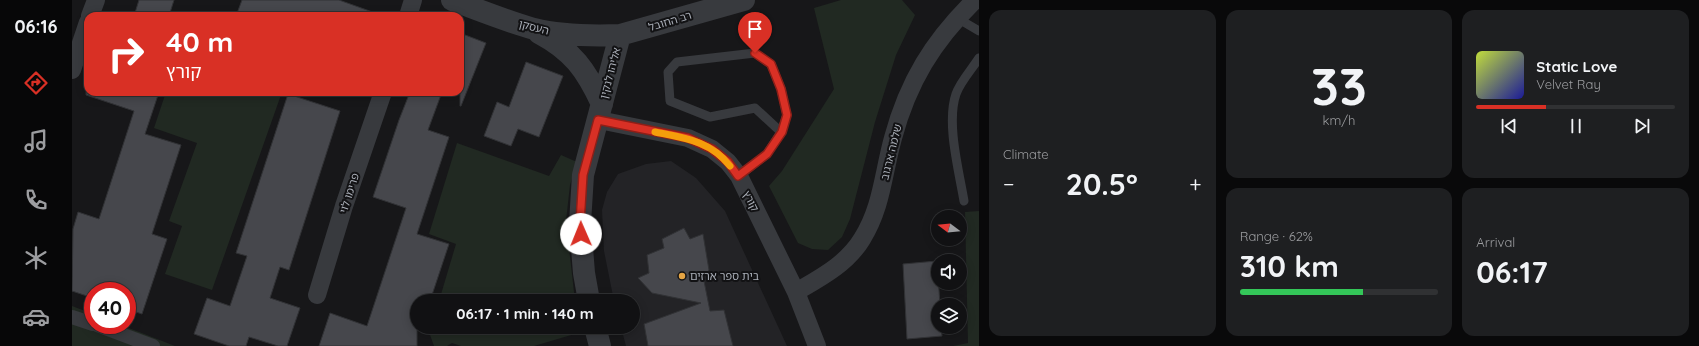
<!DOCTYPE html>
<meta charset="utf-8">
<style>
:root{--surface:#111113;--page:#1e1f21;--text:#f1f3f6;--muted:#9c9da0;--line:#303133;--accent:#d93025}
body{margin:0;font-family:Quicksand,"Noto Sans Hebrew",sans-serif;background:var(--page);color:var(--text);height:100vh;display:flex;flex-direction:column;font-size:15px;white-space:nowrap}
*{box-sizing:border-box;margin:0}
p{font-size:13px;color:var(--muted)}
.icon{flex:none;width:22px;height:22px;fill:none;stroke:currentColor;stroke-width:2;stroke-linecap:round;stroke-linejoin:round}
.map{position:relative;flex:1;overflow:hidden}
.sheet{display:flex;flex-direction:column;gap:10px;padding:10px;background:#09090a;width:720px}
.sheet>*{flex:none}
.hud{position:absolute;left:12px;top:12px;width:380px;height:84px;border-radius:12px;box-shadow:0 2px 10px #0003,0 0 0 1px var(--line);background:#d93025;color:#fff;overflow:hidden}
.needle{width:26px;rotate:286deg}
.controls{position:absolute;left:859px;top:210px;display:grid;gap:8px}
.controls a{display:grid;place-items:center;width:36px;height:36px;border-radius:50%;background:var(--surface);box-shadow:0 2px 10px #0003,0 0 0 1px var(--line);font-size:20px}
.speed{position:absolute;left:12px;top:282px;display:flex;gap:8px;font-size:20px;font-weight:700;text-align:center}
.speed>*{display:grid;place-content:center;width:52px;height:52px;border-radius:50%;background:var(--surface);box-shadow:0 2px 10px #0003,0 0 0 1px var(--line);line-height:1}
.speed .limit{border:6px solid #d22;background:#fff;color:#111}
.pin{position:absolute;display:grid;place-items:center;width:34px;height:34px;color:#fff;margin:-41px -17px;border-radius:50% 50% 50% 0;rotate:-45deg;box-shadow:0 0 4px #0007}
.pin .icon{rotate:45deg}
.me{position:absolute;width:44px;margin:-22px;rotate:359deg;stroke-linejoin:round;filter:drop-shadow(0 0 3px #0008)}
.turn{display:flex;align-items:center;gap:14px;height:84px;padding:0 16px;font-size:18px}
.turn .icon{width:52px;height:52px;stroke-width:2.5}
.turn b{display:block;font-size:28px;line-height:34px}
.big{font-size:30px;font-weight:700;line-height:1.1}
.sheet .tile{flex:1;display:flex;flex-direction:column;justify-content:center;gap:6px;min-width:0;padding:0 14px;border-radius:12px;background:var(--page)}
.sheet .dial{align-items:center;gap:0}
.dial b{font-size:52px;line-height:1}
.song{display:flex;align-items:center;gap:12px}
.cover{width:48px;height:48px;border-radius:6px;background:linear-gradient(135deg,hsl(70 70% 55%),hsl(240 70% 35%))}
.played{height:4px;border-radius:2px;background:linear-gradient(90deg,var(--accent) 35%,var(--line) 35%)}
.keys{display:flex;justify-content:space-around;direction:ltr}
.heat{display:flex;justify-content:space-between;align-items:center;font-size:22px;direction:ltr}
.charge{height:6px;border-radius:3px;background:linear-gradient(90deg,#34c759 62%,var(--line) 0)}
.sheet .tiles{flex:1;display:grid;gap:10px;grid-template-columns:repeat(3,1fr)}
.tile:first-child{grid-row:span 2}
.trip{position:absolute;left:338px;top:294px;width:230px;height:40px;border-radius:20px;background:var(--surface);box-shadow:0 2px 10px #0003,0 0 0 1px var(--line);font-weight:700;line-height:40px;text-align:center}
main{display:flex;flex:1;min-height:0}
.tab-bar{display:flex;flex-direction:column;width:72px;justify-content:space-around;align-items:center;background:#070708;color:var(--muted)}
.tab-bar .icon{width:28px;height:28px}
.tab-bar .selected{color:var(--accent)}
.tab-bar b{font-size:18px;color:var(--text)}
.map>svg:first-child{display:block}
.built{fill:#232326}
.green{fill:#212922}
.building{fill:#46474c;stroke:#313235}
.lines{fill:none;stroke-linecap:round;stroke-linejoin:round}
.service{stroke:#383a3e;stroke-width:9}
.pedestrian{stroke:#383a3e;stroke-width:14}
.minor{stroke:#383a3e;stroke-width:18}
.tertiary{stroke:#383a3e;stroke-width:22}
.route-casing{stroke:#8d1f18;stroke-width:10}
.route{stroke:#d93025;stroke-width:7}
.slow{stroke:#f59e0b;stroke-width:7}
.poi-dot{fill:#e4a444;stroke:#121214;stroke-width:1.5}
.labels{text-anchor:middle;stroke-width:4;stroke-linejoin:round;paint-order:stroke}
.street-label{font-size:11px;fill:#aaafb8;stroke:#121214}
.poi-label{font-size:11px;fill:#aaafb8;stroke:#121214;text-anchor:start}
</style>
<main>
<nav class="tab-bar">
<b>06:16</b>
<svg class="icon selected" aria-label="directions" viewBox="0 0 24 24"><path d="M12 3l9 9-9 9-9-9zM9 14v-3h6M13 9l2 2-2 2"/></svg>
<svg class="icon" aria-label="music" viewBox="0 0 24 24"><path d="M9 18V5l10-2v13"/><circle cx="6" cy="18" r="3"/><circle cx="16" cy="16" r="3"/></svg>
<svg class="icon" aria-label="phone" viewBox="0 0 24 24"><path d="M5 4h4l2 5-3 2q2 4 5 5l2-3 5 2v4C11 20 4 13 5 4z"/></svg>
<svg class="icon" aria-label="climate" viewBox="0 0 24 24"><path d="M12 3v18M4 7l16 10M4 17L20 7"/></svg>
<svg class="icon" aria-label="car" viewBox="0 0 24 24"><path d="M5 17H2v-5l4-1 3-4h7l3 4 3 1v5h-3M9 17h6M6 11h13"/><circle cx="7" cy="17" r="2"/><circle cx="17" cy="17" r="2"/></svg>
</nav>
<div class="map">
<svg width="907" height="346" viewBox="0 0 907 346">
<rect width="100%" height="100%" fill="#171719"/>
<path class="built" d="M599 161 624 178 653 211 715 346H554L549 327H561V301H542L532 251 530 210 535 192 546 174 574 164Z"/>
<path class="green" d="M769 0H830L843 15 824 55 803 122 778 219 770 237 756 250 740 249 726 243 697 186 710 171 762 89 742 8Z
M94 92H210L140 290 93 274 110 226 97 221 125 143 82 128Z
M385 143 477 176 489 155 505 162 498 185 494 221 503 301H367L384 244 357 234Z
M907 211V346H881L896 343 893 212Z
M0 306 21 314V325H49L103 346H0Z
M359 327H506V333L462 346H389L380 343 375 346H362L357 332Z"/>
<path class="building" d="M67 0H102L97 16H62Z
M170 0H267L306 14 305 16H164Z
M388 33 414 43 389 106H388Z
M454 62 491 76 467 137 446 129 439 146 412 136 425 102 437 107Z
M14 92H87L73 134 109 145 80 234 95 239 70 314 55 309V291H21V298L0 291 1 229 6 212 27 219 62 111 14 95Z
M338 92H370L356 130 377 137 345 234 377 244 358 301H345V346H247L258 313 295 326 334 208 301 197 327 120Z
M216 94 268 111 217 270 208 267 198 298 228 308 215 346H206L177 337 174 346H157L122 334 135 298 158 306 175 256 164 253Z
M612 228 618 239 631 234 637 270 631 276 638 311 652 310 661 346H576L572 324 629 303 580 293 566 278 577 273 575 255 592 248 590 239Z
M865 261 868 305H866V327H869L870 336 835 339 831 264Z"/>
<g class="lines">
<path class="service" d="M885 18 907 31
M667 176 695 154 709 132 715 115 709 89 699 64 683 53 605 62 596 72 598 101 638 117 683 108 709 132
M892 201C887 171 874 123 884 94 888 82 900 69 907 58"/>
<path class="pedestrian" d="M0 317 21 324
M25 325 81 346"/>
<path class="minor" d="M18 16 24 0
M336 16 341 0
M0 70 16 22
M527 120 616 138 640 149 656 162 667 176 724 292 745 346
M724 292C748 278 775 264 790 239 810 207 811 174 821 138 836 82 861 41 903 0
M245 295 272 206 311 92"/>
<path class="tertiary" d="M380 0C407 10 434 21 462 29 490 36 520 36 548 35L672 0
M467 33C501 51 514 70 530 104
M517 301 512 273 508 223 511 175 548 35
M523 327 528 346"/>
</g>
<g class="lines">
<defs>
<path id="route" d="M509 234 508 223 511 175 526 120 616 138 640 149 656 162 666 176 695 154 710 132 715 115 709 89 699 64 683 53"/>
</defs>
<use href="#route" class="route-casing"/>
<use href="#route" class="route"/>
<path class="slow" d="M583 132C613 138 639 141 658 166"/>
</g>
<circle class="poi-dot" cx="610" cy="276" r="4"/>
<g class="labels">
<g class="street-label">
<text transform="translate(598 21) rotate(-17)" y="4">רב החובל</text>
<text transform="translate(462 27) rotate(14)" y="4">העסקן</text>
<text transform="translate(538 73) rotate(-75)" y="4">אליהו לנקין</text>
<text transform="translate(819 152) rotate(-76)" y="4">שלמה ארגוב</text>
<text transform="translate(277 193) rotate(-72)" y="4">פרימו לוי</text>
<text transform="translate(679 201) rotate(63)" y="4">קורץ</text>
</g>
<g class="poi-label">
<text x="618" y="280">בית ספר ארזים</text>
</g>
</g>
</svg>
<div class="controls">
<a><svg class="needle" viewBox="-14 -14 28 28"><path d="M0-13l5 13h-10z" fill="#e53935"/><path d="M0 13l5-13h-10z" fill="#9c9da0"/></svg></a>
<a><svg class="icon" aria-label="sound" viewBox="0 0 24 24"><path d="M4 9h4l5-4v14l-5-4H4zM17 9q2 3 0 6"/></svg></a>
<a><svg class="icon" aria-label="layers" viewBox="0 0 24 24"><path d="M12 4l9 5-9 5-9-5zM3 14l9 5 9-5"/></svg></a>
</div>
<div class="speed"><div class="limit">40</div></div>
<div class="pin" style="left:683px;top:53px;background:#d93025"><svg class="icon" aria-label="arrive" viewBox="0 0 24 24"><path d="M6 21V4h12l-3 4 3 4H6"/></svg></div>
<svg class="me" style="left:509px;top:234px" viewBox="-20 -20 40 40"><circle r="19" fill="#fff"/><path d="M0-13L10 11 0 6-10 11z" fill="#d93025"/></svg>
<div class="trip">06:17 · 1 min · 140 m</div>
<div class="hud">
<div class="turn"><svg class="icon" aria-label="right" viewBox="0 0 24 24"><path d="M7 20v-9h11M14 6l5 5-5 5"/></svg><div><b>40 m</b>קורץ</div></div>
</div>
</div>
<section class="sheet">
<div class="tiles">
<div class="tile"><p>Climate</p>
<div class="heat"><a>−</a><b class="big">20.5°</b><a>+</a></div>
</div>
<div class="tile dial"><b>33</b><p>km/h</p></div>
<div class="tile">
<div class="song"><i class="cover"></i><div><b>Static Love</b><p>Velvet Ray</p></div></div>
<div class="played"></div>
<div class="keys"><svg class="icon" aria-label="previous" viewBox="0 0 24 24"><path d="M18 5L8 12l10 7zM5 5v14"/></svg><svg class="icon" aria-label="pause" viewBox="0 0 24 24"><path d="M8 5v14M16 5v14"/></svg><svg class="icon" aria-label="next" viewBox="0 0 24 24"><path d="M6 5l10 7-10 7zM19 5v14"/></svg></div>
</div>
<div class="tile"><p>Range · 62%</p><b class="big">310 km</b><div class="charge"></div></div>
<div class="tile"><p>Arrival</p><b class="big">06:17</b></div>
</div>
</section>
</main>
